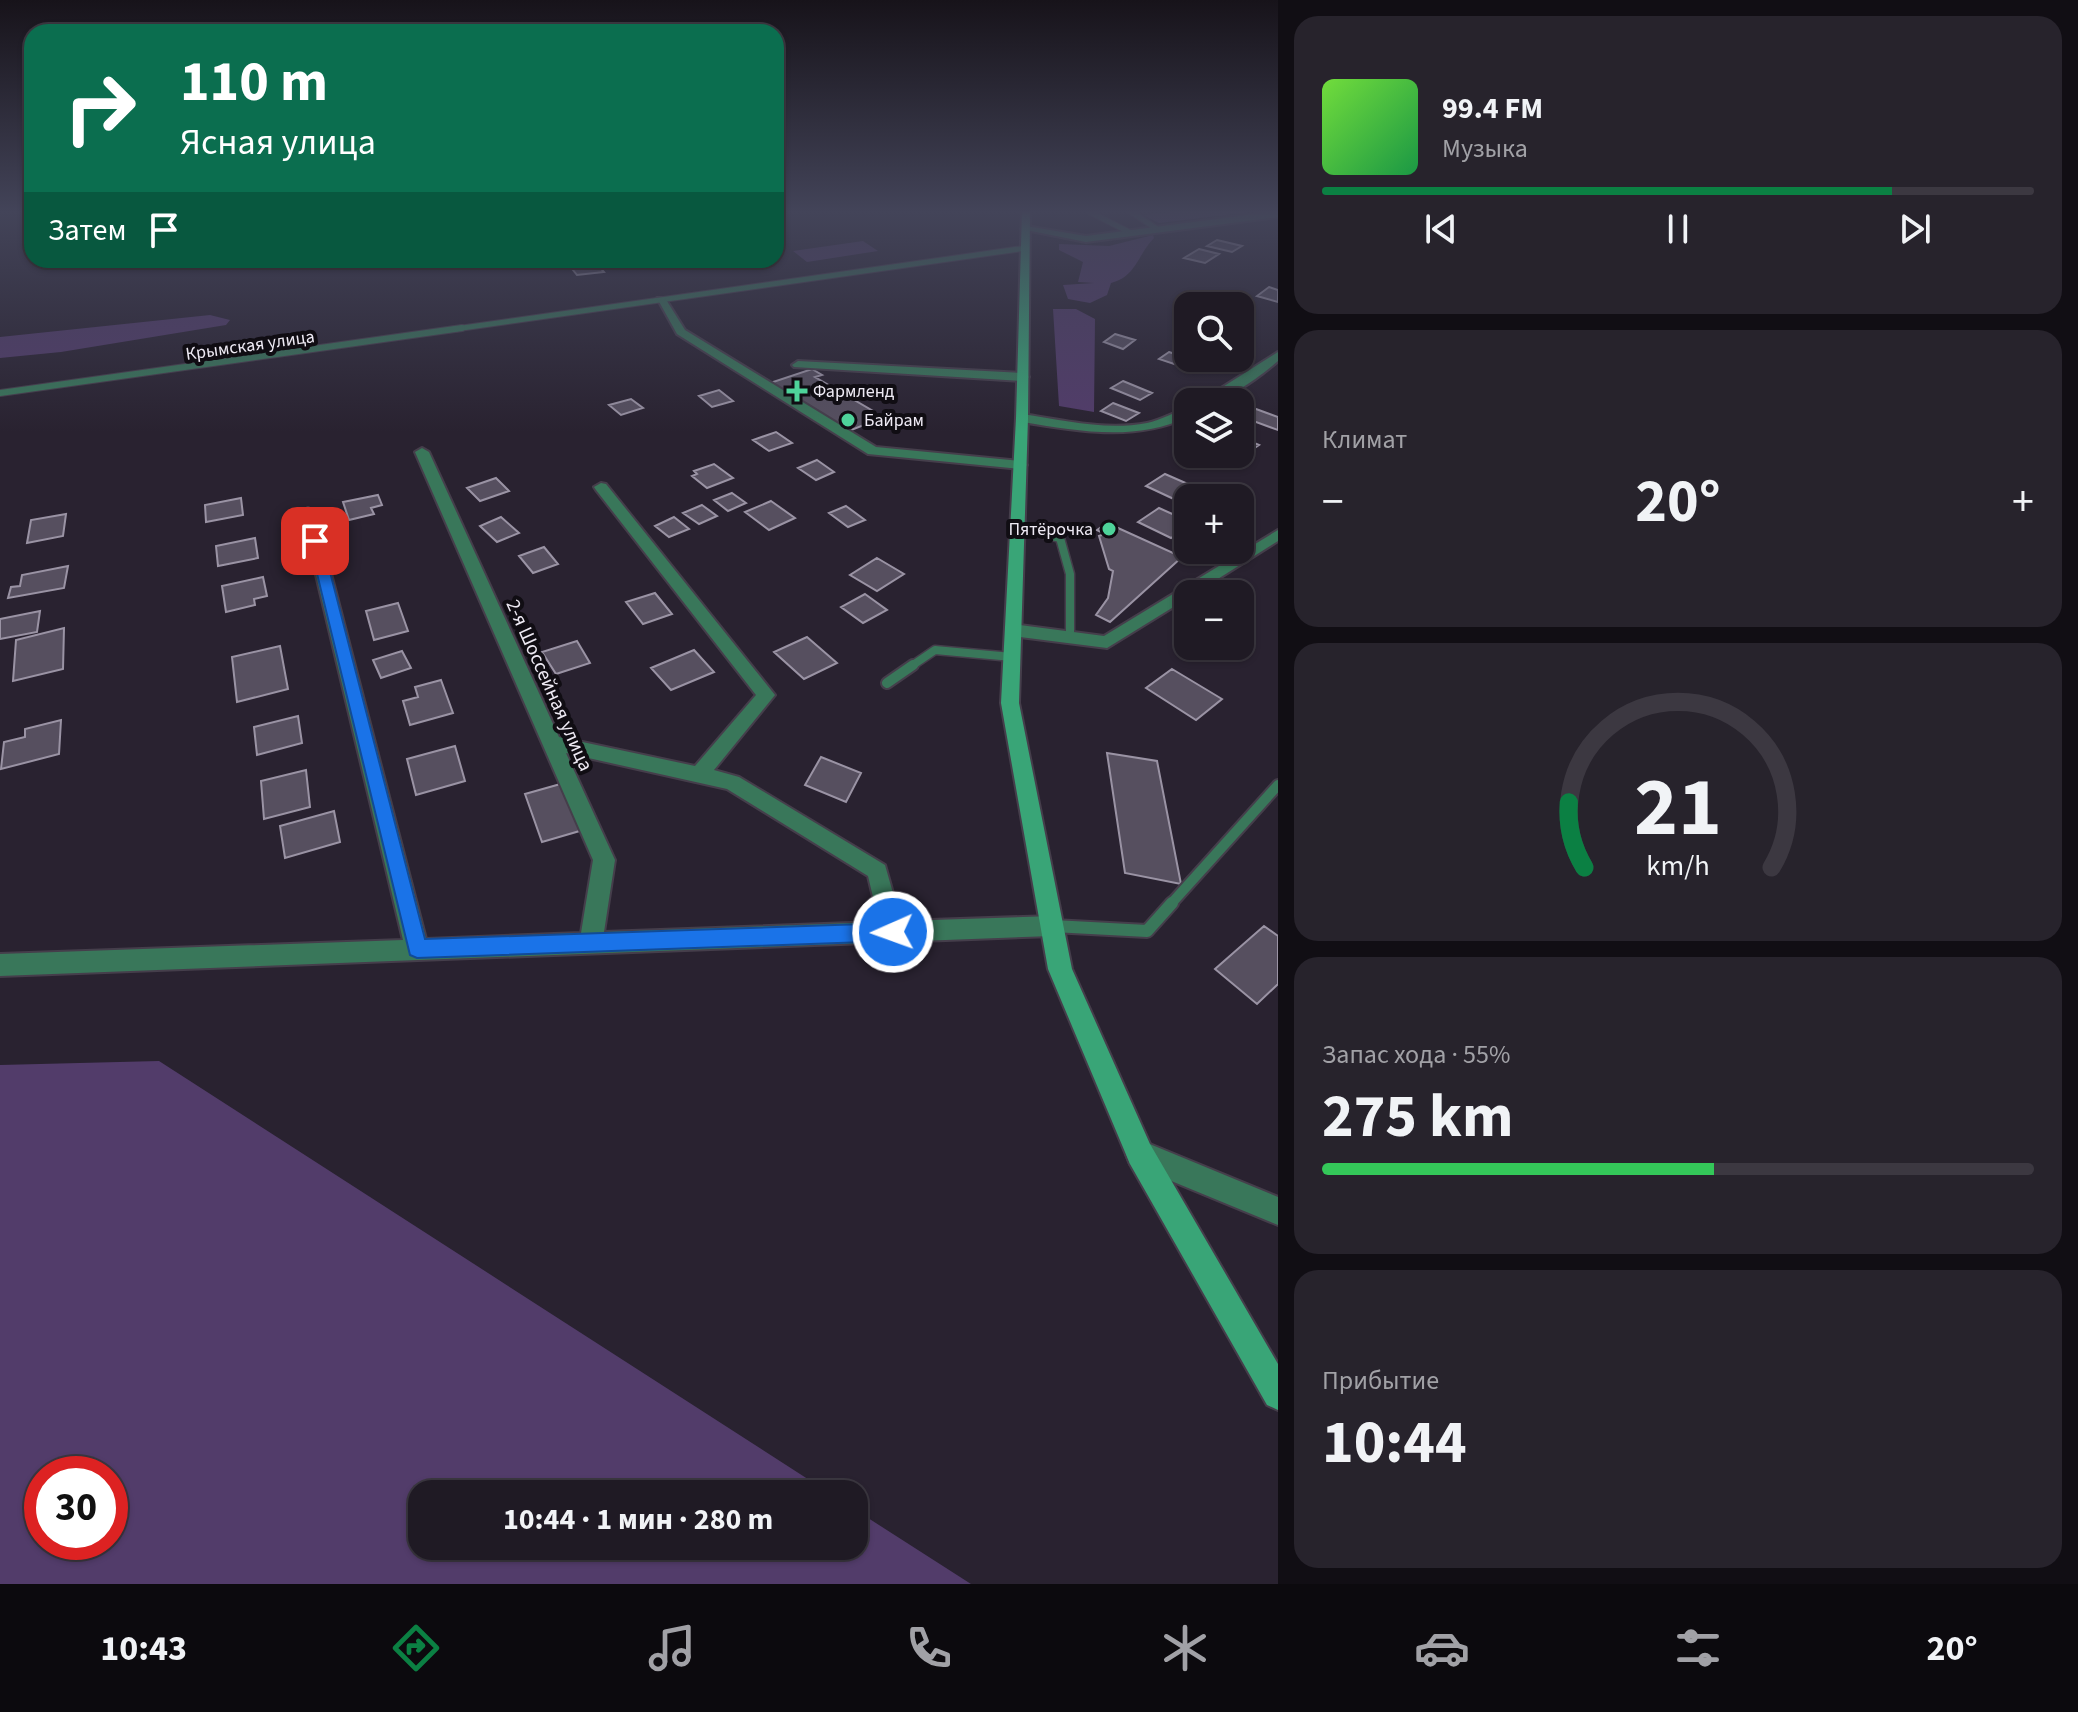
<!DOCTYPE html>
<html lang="ru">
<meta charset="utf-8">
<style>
:root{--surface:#1f1a24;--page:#27232c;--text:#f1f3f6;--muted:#a1a1a6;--line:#3c3841;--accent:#0b8043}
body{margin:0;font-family:"Source Sans 3",sans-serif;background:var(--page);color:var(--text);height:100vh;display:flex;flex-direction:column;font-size:30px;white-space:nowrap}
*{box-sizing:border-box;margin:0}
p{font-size:26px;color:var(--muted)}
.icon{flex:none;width:44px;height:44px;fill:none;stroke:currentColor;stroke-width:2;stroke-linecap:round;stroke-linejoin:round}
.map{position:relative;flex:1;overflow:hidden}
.side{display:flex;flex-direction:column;gap:16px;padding:16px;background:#110e14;width:800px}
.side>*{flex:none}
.guide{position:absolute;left:24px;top:24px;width:760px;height:244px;border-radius:24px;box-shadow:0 2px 6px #0004,0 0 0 2px var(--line);background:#0b6e4f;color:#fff;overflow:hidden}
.buttons{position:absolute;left:1174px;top:292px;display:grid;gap:16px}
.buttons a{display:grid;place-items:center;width:80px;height:80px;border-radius:16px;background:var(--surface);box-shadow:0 2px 6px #0004,0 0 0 2px var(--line);font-size:40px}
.speed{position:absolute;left:24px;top:1456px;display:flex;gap:16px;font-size:40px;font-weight:700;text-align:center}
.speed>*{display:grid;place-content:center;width:104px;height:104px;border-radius:50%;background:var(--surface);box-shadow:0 2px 6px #0004,0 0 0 2px var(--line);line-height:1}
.speed .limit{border:12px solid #d22;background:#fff;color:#111}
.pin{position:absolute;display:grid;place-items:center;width:68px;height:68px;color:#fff;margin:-34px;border-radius:16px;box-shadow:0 4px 12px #0006}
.me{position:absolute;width:88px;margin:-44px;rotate:268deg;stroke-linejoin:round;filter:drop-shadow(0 0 6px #0008)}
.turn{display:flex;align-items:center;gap:28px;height:168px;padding:0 24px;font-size:36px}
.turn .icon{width:104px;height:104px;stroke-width:2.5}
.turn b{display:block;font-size:56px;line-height:68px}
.then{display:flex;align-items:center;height:76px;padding:0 24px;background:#0003;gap:16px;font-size:30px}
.big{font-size:60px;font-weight:700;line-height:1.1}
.side .tile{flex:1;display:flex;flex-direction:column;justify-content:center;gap:12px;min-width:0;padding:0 28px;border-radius:24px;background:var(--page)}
.side .dial{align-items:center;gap:0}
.dial svg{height:208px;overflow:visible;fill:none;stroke:var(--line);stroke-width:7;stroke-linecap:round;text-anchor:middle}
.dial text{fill:var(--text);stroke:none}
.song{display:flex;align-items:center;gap:24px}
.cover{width:96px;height:96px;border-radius:12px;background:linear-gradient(135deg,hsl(100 70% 55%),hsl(140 70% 35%))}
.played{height:8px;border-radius:4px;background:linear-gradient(90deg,var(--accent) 80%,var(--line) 80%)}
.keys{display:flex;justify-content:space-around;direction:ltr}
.heat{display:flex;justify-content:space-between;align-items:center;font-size:44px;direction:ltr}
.charge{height:12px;border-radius:6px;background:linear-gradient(90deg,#34c759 55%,var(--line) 0)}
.trip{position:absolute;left:408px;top:1480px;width:460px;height:80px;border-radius:24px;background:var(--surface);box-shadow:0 2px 6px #0004,0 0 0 2px var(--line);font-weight:700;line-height:80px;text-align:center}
.menu{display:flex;height:128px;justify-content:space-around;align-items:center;background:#0c0a0e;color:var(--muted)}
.menu .icon{width:56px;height:56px}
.menu .current{color:var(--accent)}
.menu b{font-size:36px;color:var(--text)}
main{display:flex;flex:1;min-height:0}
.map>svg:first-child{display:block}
.green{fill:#523c6a;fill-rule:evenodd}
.building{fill:#564f5f;stroke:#9a93a4;stroke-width:2}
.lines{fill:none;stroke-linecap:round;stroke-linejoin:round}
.lane-far4-casing{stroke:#453e4b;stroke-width:7}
.lane-far3-casing{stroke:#453e4b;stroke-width:8}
.lane-far2-casing{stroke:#453e4b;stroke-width:11}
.lane-far1-casing{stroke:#453e4b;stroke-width:14}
.lane-casing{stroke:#453e4b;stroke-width:16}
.street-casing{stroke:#453e4b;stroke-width:4}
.secondary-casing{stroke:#453e4b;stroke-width:4}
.lane-far4{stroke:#39775a;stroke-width:5}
.lane-far3{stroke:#39775a;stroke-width:6}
.lane-far2{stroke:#39775a;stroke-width:8}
.lane-far1{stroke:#39775a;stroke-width:10}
.lane{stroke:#39775a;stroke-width:12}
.street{fill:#39775a;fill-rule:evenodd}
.secondary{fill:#39a577;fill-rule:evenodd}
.route{fill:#1a73e8;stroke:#114b97;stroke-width:2}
.poi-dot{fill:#4ed39a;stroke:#100d13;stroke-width:3}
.labels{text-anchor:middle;stroke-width:8;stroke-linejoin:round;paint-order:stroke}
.far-street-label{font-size:18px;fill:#eeeaf4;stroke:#100d13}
.far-poi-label{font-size:18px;fill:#eeeaf4;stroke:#100d13;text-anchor:start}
.street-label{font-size:20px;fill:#eeeaf4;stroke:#100d13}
</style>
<main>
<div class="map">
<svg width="1278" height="1584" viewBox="0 0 1278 1584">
<rect width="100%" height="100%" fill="#292230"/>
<path class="green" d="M1179 211H1259L1159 223 1143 215Z
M1153 235 1154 238C1138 254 1136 277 1111 283L1107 295 1090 303 1068 299 1063 285 1094 283 1078 282 1083 262 1059 250V244L1109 246Z
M863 241 878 251 807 262 793 251Z
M1053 309H1076L1095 319 1094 412 1059 406Z
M210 315 230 320 226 325 61 352 0 358V337Z
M159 1061 831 1494H422V1546H854V1509L971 1584H0V1065ZM110 1474V1542H42V1474Z"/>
<path class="building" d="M1217 240 1242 246 1232 252 1207 246Z
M1199 249 1219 254 1205 263 1184 258Z
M565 260H594L604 272 577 275Z
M1269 287 1278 290V302L1257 296Z
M1115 334 1135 340 1123 349 1104 342Z
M1169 352 1193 360 1183 367 1159 359Z
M812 369 822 375 815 377 873 411 869 423 849 431 770 383Z
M1123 381 1152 393 1140 400 1111 388Z
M719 390 733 401 712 407 699 396Z
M631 399 643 408 621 415 609 405Z
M1113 403 1139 413 1126 421 1101 411Z
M1256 409 1278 417V430L1245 418Z
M776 432 792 443 769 451 753 440Z
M1240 437 1259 445 1244 455 1240 453Z
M817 460 834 472 816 480 798 468Z
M714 464 733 478 707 488 692 476 697 474 694 471Z
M1165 474 1197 488 1178 501 1146 486Z
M496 478 509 491 480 501 467 488Z
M732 493 746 503 728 511 714 500Z
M378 495 382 505 371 508 374 514 349 520 343 502Z
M241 498 243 515 206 522 205 505Z
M771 501 795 518 769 530 745 512Z
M702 505 717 516 699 524 683 513Z
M846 506 865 520 848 527 829 513Z
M1159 508 1188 521V527L1171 538 1138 522Z
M66 514 63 536 27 543 31 520Z
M501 517 519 533 497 542 480 526Z
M674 517 689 529 669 537 655 526Z
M1107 523 1182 557 1110 622 1096 615 1108 598 1113 571 1109 569 1099 536 1105 534 1097 530Z
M255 538 258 558 218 566 216 546Z
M544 547 558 564 533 573 519 556Z
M877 558 904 574 877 591 850 575Z
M68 566 64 588 8 598 11 587 20 586 22 575Z
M263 577 267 596 254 599 255 605 226 612 222 586Z
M655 593 672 614 643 624 626 602Z
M865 594 887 610 863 623 841 607Z
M398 603 408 631 374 640 366 611Z
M40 611 37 632 0 639V619Z
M64 628 63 669 13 681 16 640Z
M807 637 837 663 804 679 774 652Z
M577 641 590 663 556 674 542 652Z
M280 646 288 689 237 702 232 657Z
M694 650 714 672 671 690 651 668Z
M402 651 411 668 381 678 373 660Z
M1172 669 1222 699 1196 720 1146 688Z
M441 680 453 713 410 725 403 701 418 697 415 687Z
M298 716 302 743 257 755 254 727Z
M61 720 59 754 1 769 4 742 25 737V729Z
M455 746 465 781 416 795 407 759Z
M1107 753 1157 761 1181 884 1125 873Z
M821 757 861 773 846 802 805 785Z
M306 770 310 807 264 819 261 781Z
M564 783 583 830 542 842 525 794Z
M334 811 340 842 285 858 280 826Z
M1264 926 1278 936V984L1257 1004 1215 969Z"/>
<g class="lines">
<defs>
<path id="lane-far4" d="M1088 211 1131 233
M1130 211 1157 229
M448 330 1026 248"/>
<path id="lane-far3" d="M0 393 462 328"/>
<path id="lane-far2" d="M1017 527 1060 538 1070 574V637
M910 667 935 650 1012 657"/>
<path id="lane-far1" d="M887 683 913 665
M1170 905 1278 785"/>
<path id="lane" d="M1053 926 1147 931 1172 903"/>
<path id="street" d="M1278 211V217L1086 242 1021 229 1026 226 1086 236Z
M657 298H665L685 330 876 447 1020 461 1027 465 1020 469 868 454 677 334Z
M1278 352V361C1257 379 1227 402 1199 402Z
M798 361 1023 373 1029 377 1023 381 794 367 792 365Z
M1188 408V417C1134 442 1079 431 1022 422L1016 418 1022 414C1063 420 1106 431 1147 423 1161 420 1174 412 1188 408Z
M422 448 429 452 559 737 695 766 756 695 596 490 594 487 601 483 606 484 775 695 714 770 739 777 885 865 901 921 1052 916 1060 919 1063 926 1060 933 1052 936 0 976V954L403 940 301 512 308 508 315 512 426 939 581 933 593 860 415 452ZM566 753 727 789 868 876 879 922 604 932 615 860Z
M1278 530V541L1194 594H1188V598L1107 648 1013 636 1005 630 1013 624 1104 636Z
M1140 1140 1278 1197V1225L1130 1164 1126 1154 1130 1144Z"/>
<path id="secondary" d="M1022 211H1030L1028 418 1019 703 1072 969 1150 1144 1278 1364V1410L1267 1405 1130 1164 1048 969 1001 703 1016 418Z"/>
</defs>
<use href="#lane-far4" class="lane-far4-casing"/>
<use href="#lane-far3" class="lane-far3-casing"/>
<use href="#lane-far2" class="lane-far2-casing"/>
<use href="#lane-far1" class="lane-far1-casing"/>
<use href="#lane" class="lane-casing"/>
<use href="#street" class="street-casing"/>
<use href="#secondary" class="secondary-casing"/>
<use href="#lane-far4" class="lane-far4"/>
<use href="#lane-far3" class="lane-far3"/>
<use href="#lane-far2" class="lane-far2"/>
<use href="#lane-far1" class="lane-far1"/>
<use href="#lane" class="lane"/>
<use href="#street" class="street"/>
<use href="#secondary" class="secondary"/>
</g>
<linearGradient id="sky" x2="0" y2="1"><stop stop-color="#17131a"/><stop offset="0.49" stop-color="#434459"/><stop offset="1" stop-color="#434459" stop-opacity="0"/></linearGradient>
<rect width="1278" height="432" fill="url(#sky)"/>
<path class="route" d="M315 537 322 541 425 939 893 923 901 925 904 932 901 938 893 941 417 958 410 955 309 541Z"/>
<g class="poi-dot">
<path d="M793 379h8v8h8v8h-8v8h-8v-8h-8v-8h8z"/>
<circle cx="848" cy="420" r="8"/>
<circle cx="1109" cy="529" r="8"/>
</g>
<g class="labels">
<g class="far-street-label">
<text transform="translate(250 345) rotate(-8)" y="6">Крымская улица</text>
</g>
<g class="far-poi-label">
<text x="813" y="397">Фармленд</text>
<text x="864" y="426">Байрам</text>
<text x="1093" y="535" text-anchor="end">Пятёрочка</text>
</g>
<g class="street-label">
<text transform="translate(550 685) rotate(66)" y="7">2-я Шоссейная улица</text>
</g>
</g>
</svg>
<div class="buttons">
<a><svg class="icon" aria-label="search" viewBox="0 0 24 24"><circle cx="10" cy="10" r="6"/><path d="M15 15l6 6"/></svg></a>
<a><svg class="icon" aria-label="layers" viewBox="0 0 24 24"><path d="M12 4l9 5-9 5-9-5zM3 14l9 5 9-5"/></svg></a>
<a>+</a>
<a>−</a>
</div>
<div class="speed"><div class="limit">30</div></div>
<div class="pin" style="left:315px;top:541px;background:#d93025"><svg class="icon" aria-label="arrive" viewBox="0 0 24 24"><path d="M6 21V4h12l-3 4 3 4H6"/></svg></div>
<svg class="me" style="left:893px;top:932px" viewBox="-20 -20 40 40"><circle r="17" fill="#1a73e8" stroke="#fff" stroke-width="3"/><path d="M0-11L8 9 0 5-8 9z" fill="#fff"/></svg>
<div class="trip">10:44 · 1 мин · 280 m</div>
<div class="guide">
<div class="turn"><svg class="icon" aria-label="right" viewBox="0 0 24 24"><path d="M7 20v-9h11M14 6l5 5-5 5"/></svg><div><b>110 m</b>Ясная улица</div></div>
<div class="then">Затем<svg class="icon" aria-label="arrive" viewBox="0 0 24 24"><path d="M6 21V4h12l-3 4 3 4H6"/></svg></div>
</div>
</div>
<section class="side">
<div class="tile">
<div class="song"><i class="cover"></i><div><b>99.4 FM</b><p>Музыка</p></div></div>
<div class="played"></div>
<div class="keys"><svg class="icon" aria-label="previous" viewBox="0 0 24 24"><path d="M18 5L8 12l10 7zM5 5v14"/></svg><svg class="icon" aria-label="pause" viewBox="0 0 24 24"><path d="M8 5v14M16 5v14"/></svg><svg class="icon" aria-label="next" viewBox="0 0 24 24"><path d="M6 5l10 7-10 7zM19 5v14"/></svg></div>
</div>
<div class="tile"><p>Климат</p>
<div class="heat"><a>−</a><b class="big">20°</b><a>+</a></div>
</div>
<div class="tile dial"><svg viewBox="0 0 100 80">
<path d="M14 69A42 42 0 1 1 86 69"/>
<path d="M14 69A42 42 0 0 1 8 44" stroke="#0b8043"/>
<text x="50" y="56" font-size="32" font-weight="700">21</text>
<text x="50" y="72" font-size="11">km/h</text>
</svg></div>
<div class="tile"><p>Запас хода · 55%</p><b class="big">275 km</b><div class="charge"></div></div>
<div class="tile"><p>Прибытие</p><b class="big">10:44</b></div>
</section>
</main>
<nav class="menu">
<b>10:43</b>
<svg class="icon current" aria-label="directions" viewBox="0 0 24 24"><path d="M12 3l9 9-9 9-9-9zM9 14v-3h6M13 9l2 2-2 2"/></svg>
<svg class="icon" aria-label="music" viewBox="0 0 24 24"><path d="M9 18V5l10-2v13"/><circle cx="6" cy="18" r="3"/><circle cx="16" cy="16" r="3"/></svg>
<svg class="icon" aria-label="phone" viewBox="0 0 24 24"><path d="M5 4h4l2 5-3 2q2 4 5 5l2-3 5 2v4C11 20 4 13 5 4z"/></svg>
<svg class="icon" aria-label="climate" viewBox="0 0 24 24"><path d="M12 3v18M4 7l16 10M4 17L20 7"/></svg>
<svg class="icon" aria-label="car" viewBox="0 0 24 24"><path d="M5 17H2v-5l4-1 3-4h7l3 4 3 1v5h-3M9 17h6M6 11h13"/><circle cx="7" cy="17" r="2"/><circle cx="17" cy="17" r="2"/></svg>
<svg class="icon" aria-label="filters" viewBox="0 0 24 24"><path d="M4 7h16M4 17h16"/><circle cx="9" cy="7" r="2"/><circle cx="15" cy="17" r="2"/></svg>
<b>20°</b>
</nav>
